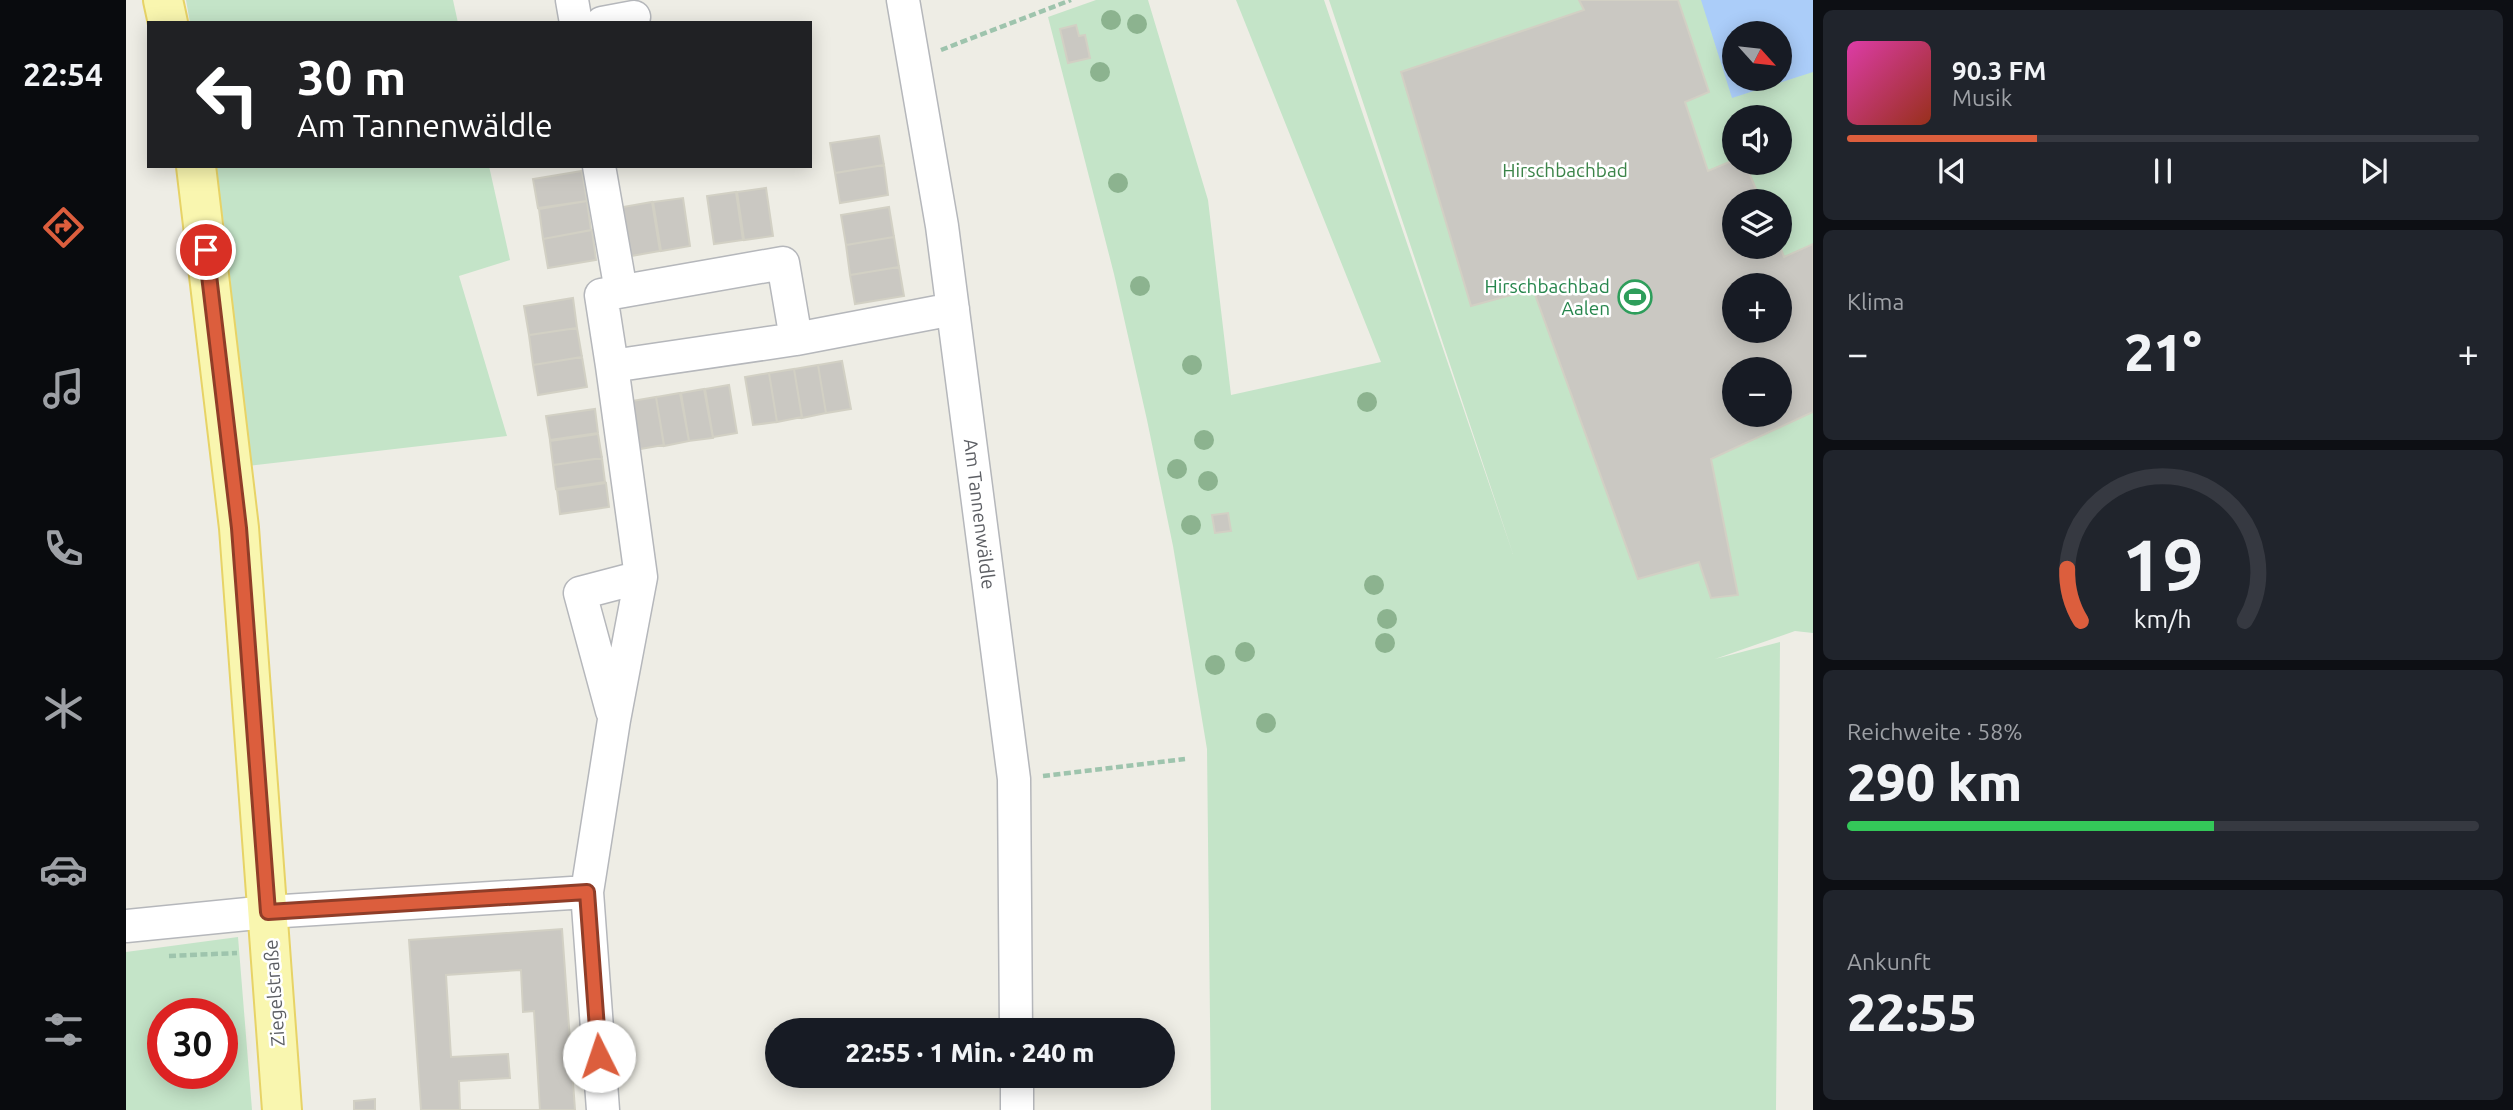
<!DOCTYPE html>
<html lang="de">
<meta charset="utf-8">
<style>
:root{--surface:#171b24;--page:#20242c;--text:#f1f3f6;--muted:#9ea1a6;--line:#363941;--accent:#dc5e3d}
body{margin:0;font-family:Ubuntu,sans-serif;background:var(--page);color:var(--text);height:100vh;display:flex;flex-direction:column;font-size:26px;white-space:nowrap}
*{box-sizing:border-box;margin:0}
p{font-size:23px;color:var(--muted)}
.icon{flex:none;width:38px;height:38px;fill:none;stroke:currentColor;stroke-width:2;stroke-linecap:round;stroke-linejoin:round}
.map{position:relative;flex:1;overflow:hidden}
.sheet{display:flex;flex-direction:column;gap:10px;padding:10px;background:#0d0f14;width:700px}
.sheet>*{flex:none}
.guide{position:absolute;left:21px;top:21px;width:665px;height:147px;border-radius:0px;box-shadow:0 4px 18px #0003;background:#202124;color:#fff;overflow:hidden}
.needle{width:46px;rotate:117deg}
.controls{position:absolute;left:1596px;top:21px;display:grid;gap:14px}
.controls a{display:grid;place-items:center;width:70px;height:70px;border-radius:50%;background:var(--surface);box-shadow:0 4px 18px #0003;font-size:35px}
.speed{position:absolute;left:21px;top:998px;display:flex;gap:14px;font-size:35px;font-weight:700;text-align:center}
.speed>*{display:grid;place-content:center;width:91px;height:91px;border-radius:50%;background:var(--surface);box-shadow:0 4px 18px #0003;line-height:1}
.speed .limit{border:10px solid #d22;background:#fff;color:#111}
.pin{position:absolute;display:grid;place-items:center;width:60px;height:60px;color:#fff;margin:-30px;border:4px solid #fff;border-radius:50%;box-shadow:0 2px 7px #0007}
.me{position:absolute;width:77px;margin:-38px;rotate:356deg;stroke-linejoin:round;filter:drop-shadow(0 0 5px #0008)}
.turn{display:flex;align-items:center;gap:24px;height:147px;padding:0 35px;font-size:32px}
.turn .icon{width:91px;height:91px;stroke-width:2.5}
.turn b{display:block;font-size:49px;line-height:60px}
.big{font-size:52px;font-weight:800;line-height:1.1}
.sheet .widget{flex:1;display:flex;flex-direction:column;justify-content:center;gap:10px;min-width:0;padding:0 24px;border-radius:10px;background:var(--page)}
.sheet .dial{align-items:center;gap:0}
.dial svg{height:182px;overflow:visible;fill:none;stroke:var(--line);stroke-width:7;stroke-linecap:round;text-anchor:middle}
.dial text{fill:var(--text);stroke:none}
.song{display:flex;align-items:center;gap:21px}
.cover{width:84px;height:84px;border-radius:10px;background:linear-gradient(135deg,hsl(320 70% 55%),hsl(10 70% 35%))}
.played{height:7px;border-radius:4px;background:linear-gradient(90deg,var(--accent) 30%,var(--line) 30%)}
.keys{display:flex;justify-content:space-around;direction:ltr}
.heat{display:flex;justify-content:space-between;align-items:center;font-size:38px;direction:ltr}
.charge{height:10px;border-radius:5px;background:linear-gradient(90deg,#34c759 58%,var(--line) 0)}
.trip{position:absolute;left:639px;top:1018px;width:410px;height:70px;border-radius:35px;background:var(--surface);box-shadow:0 4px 18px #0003;font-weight:800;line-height:70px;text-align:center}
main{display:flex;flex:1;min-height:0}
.tabs{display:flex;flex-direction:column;width:126px;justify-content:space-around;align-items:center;background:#090b0e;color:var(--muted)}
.tabs .icon{width:49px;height:49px}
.tabs .selected{color:var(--accent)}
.tabs b{font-size:32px;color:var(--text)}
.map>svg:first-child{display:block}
.green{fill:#c4e4c8;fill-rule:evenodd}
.water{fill:#abcdf9;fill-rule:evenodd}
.building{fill:#cac8c2;stroke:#d2d0c4;stroke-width:2;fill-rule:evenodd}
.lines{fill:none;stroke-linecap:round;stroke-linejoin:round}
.minor-casing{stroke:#b5b7bb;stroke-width:35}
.major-casing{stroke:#e7d366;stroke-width:42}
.path{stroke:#9ec4ad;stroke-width:4.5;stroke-dasharray:7 3.5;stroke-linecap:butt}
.minor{stroke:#fff;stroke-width:32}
.major{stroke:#f9f6af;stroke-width:38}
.tree{fill:#8cb38f}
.route-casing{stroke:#8f3d28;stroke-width:18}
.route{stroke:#dc5e3d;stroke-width:12}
.labels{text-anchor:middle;stroke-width:5;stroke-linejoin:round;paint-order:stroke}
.park-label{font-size:19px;fill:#3c8449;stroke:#fff}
.leisure-label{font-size:19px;fill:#27864d;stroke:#fff;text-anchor:end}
.street-label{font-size:19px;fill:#5d5f64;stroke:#fff}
</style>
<main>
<nav class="tabs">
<b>22:54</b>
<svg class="icon selected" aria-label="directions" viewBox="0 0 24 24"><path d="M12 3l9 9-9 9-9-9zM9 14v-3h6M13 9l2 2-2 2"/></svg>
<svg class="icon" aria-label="music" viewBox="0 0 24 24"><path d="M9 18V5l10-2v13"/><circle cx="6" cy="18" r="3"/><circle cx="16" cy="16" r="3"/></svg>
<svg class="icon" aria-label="phone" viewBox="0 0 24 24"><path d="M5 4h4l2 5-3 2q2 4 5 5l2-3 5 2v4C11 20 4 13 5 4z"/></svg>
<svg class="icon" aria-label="climate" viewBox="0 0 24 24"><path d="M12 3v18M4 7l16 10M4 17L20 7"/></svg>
<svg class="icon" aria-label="car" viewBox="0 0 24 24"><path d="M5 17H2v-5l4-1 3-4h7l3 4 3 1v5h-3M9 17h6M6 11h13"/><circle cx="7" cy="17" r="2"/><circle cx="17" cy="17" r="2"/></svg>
<svg class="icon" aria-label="filters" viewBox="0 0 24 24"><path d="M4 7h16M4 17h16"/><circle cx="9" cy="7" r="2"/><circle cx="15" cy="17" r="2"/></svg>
</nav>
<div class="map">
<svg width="1687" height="1110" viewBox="0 0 1687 1110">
<rect width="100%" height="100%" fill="#eeede5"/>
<path class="green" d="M60 0H327L332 23H64Z
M970 0H1022L1082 200 1105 395 1255 362 1110 0H1198L1387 554 1203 0H1687V633L1669 631 1589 659 1654 642 1650 1110H1085L1081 749 1047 546 1021 420 988 274 922 17ZM1608 33H1654V79H1608ZM1608 117H1654V163H1608ZM1608 201H1654V247H1608ZM1608 285H1654V331H1608ZM1608 369H1654V415H1608Z
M88 166H363L384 260 333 276 381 436 122 466 100 235Z
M112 937 126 1110H0V952ZM96 1013V1073H37V1013Z"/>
<path class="water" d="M1575 0H1687V72L1606 98ZM1608 33H1654V79H1608Z"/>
<path class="building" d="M1453 0H1552L1583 92 1559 102 1582 171 1608 160V163H1619L1635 201H1608V247L1654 246 1658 257 1687 244V412L1585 459 1612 595 1585 598 1573 562 1512 579 1407 289 1345 306 1275 72 1458 10ZM1608 285H1654V331H1608ZM1608 369H1654V415H1608Z
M950 25 953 36 959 35 964 58 942 63 934 29Z
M753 136 758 165 709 173 704 143Z
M758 165 762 195 714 203 709 173Z
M456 171 461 201 412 208 407 179Z
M640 188 647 236 618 240 611 192Z
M610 192 617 240 588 244 581 196Z
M557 198 564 246 535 251 527 202Z
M461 201 465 230 417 239 413 209Z
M526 202 534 251 505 256 497 207Z
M763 207 768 237 720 245 715 215Z
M466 230 470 260 422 268 417 239Z
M768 237 773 267 724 275 720 245Z
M773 267 778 296 729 304 724 275Z
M447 298 451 328 403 335 398 306Z
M451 328 456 357 407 365 403 335Z
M456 357 461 387 412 395 407 365Z
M716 361 725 409 700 413 692 365Z
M692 365 700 413 676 418 668 369Z
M668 369 676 417 651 422 643 373Z
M643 373 651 422 627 425 619 377Z
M603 385 611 433 587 437 579 389Z
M578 389 587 438 563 441 555 393Z
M554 393 563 441 538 446 530 397Z
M530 397 538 445 514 449 506 401Z
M469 409 472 433 424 440 420 416Z
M472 434 476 458 427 465 424 441Z
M476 458 479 482 430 489 427 465Z
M480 483 483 507 434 514 431 490Z
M1102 513 1105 531 1089 533 1086 515Z
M436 929 449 1110H295L283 940Z
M395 970 397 1012 408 1011 414 1110H334L333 1081 384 1078 382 1054 325 1057 320 975Z
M249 1099V1110H228V1101Z"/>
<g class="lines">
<defs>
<path id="minor" d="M446 0 450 23
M777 0 816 226 888 779 890 1031
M476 23 508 17
M473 166 495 291
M670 339 657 263 475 295 486 366 670 339 827 309
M486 711 454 593 515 577
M461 892 488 720 515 577 486 366
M0 926 142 912 461 892 477 1110
M891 1076V1110"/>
<path id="major" d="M37 0 42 23
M70 166 113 528 156 1110"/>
</defs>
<use href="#minor" class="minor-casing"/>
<use href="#major" class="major-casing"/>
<path class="path" d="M815 50 945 0
M917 776 1059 759
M43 956 111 953"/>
<use href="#minor" class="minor"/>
<use href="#major" class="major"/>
</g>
<g class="tree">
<circle cx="985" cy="20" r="10"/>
<circle cx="1011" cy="24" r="10"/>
<circle cx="974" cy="72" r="10"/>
<circle cx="992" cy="183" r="10"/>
<circle cx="1014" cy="286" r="10"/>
<circle cx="1066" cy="365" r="10"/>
<circle cx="1241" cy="402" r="10"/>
<circle cx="1078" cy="440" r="10"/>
<circle cx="1051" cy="469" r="10"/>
<circle cx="1082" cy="481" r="10"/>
<circle cx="1065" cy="525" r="10"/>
<circle cx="1248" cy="585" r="10"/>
<circle cx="1261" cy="619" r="10"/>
<circle cx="1259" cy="643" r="10"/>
<circle cx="1119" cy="652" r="10"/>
<circle cx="1089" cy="665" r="10"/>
<circle cx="1140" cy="723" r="10"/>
</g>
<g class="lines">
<defs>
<path id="route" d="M80 250 113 528 142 912 461 892 473 1056"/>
</defs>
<use href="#route" class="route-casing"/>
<use href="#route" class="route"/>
</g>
<defs>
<symbol id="stadium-ring" viewBox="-11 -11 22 22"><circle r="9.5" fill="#fff" stroke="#2e9e5b" stroke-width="1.5"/><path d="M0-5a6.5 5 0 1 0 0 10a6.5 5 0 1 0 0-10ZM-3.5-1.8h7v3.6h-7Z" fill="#2e9e5b"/></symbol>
</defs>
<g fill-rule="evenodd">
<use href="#stadium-ring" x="1490" y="278" width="38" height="38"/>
</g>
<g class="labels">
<g class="park-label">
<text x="1439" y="177">Hirschbachbad</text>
</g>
<g class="leisure-label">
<text x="1484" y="293">Hirschbachbad<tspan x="1484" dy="22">Aalen</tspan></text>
</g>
<g class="street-label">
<text transform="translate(854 514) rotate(83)" y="7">Am Tannenwäldle</text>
<text transform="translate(148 993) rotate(-94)" y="7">Ziegelstraße</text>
</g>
</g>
</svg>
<div class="controls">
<a><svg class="needle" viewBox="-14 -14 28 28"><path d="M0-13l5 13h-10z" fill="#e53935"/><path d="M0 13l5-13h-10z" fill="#9ea1a6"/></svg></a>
<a><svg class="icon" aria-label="sound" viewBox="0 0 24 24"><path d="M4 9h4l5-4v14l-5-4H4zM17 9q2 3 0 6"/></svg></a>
<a><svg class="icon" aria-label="layers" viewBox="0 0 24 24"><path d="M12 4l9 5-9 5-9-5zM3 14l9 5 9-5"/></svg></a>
<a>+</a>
<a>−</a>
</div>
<div class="speed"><div class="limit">30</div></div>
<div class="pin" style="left:80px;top:250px;background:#d93025"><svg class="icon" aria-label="arrive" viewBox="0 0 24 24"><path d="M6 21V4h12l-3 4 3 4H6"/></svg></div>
<svg class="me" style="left:473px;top:1056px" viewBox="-20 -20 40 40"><circle r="19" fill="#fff"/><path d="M0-13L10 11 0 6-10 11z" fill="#dc5e3d"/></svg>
<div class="trip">22:55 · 1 Min. · 240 m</div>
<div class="guide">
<div class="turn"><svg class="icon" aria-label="left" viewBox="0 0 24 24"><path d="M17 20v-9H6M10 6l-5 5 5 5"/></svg><div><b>30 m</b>Am Tannenwäldle</div></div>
</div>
</div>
<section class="sheet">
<div class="widget">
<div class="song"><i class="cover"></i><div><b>90.3 FM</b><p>Musik</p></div></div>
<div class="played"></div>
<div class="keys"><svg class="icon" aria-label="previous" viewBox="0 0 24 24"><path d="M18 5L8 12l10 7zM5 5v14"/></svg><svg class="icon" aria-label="pause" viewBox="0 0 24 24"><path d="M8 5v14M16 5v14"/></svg><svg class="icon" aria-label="next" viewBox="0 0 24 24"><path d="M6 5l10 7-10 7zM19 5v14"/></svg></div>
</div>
<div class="widget"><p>Klima</p>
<div class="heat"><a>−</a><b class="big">21°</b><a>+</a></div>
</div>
<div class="widget dial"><svg viewBox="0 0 100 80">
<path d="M14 69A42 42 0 1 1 86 69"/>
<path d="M14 69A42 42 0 0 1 8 46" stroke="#dc5e3d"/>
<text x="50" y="56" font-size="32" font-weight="700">19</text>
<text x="50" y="72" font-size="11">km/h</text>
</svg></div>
<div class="widget"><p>Reichweite · 58%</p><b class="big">290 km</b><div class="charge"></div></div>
<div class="widget"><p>Ankunft</p><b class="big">22:55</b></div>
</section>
</main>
